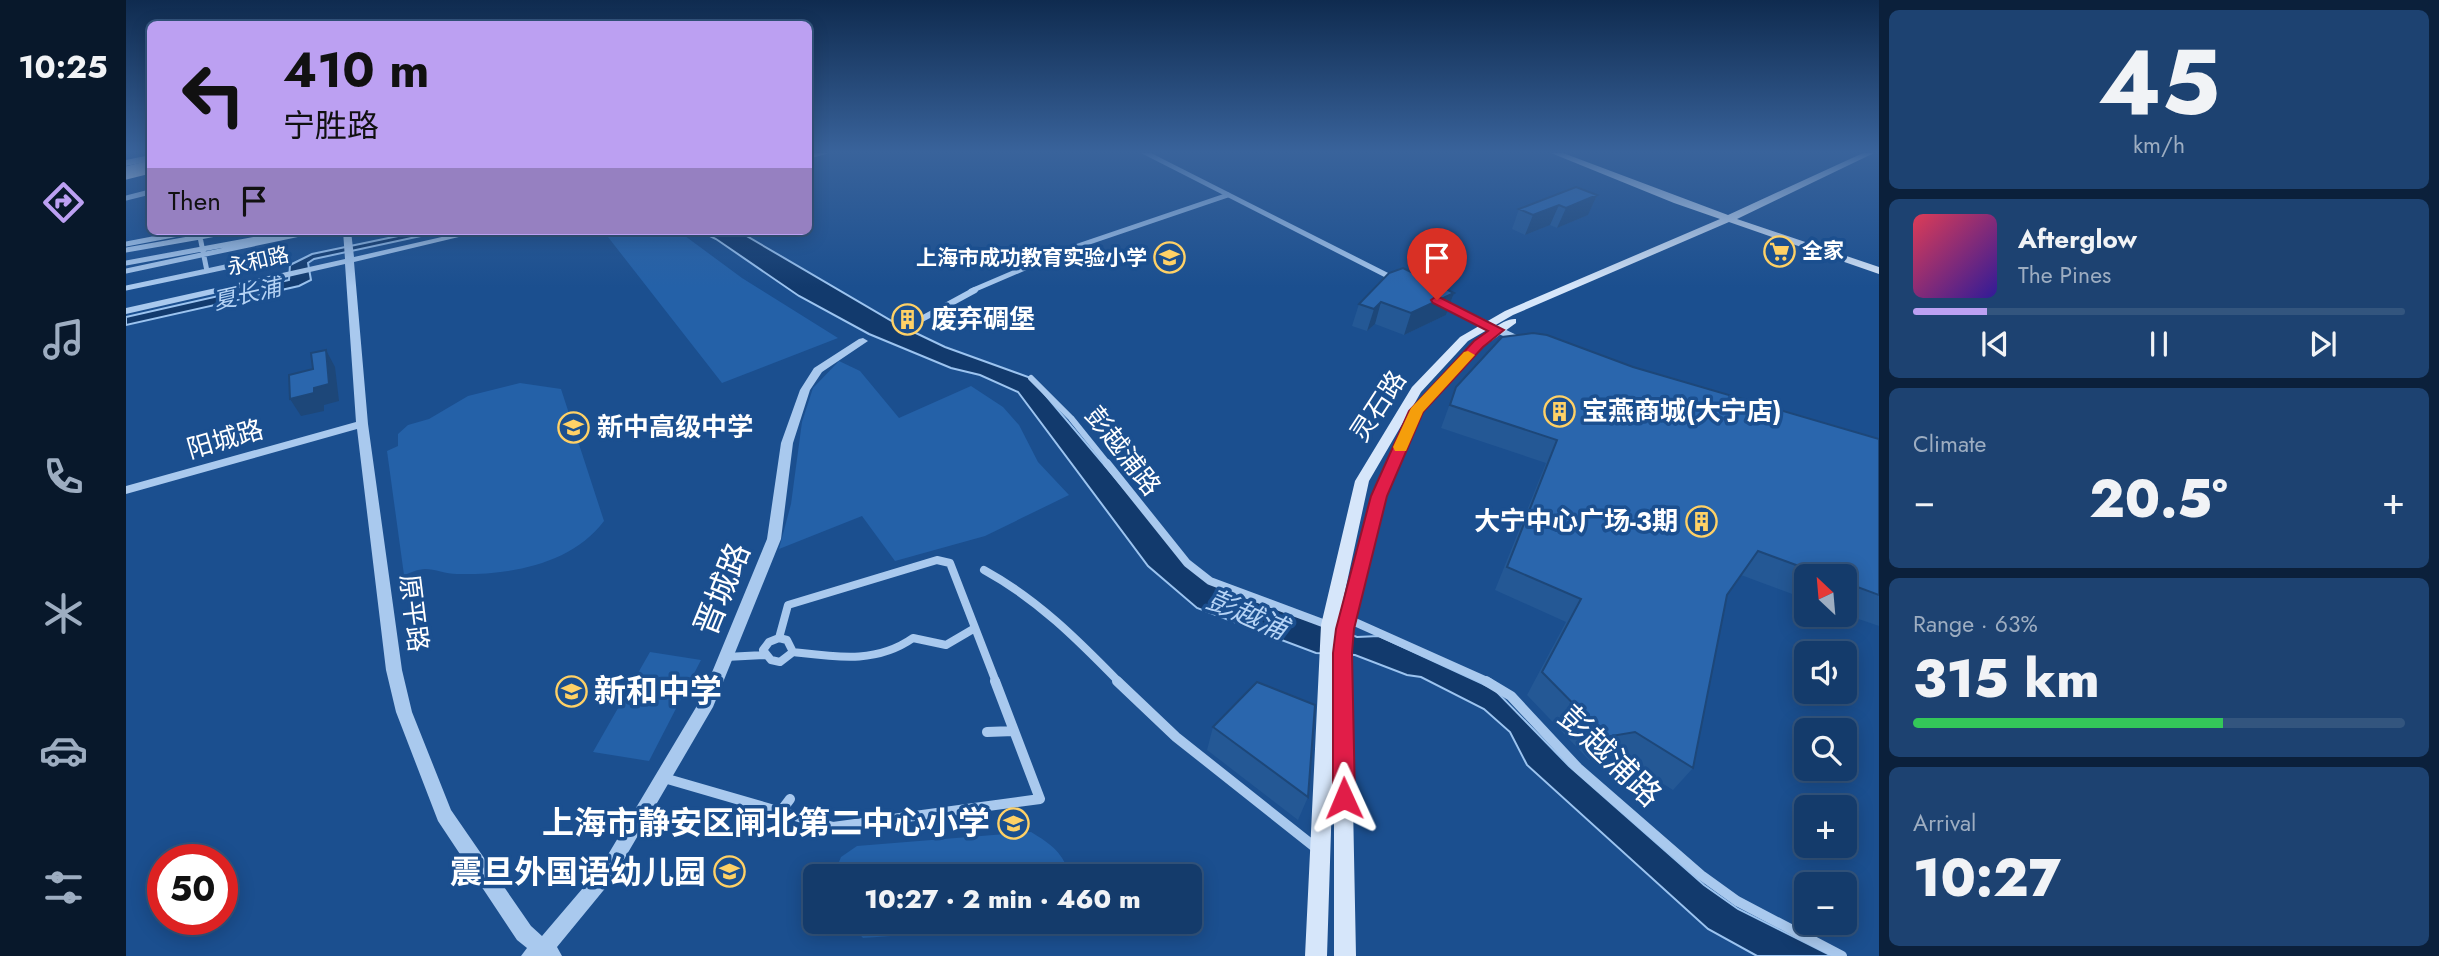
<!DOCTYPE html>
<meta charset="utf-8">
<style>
:root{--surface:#143b6b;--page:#1d4271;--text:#f1f3f6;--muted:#9dadc1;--line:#33557e;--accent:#bca0f2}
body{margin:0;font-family:Jost,"Noto Sans SC",sans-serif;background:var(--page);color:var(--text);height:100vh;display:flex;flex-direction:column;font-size:26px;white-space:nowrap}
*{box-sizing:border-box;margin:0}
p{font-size:23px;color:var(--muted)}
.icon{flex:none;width:38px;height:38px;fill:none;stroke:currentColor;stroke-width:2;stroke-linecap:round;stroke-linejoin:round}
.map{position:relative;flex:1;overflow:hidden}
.details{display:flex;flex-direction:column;gap:10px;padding:10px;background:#0b203b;width:560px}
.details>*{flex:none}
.guide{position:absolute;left:21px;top:21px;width:665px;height:214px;border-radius:10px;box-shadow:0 4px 18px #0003,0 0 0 2px var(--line);background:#bca0f2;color:#111;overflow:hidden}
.needle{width:46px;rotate:334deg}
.fabs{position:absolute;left:1668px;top:564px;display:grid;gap:14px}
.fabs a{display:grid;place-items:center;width:63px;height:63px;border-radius:10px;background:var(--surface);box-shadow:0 4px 18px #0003,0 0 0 2px var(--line);font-size:35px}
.speed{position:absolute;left:21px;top:844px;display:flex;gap:14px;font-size:35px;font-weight:700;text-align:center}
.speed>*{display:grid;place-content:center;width:91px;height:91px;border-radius:50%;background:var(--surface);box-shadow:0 4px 18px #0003,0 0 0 2px var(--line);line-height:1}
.speed .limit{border:10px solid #d22;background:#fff;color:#111}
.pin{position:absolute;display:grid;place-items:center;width:60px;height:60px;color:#fff;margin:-72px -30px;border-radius:50% 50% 50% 0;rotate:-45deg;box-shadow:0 0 7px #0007}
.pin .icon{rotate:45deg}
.me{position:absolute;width:77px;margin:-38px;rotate:359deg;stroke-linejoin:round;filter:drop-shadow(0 0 5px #0008)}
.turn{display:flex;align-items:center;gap:24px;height:147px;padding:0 21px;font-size:32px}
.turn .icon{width:91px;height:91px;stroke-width:2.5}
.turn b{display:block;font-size:49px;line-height:60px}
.then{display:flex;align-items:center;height:66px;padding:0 21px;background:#0003;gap:14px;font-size:26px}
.big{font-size:52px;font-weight:800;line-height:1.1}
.details .card{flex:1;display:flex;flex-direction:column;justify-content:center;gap:10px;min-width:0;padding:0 24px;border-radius:10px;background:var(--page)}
.details .dial{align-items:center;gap:0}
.dial b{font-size:91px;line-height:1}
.song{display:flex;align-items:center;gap:21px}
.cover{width:84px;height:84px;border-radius:10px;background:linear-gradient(135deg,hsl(350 70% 55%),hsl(250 70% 35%))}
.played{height:7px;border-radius:4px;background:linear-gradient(90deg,var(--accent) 15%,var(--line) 15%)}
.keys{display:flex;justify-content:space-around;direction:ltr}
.heat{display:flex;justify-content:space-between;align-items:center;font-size:38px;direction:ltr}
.charge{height:10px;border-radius:5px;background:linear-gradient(90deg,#34c759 63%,var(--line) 0)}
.trip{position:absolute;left:677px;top:864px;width:399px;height:70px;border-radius:10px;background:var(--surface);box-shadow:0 4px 18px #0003,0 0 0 2px var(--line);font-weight:800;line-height:70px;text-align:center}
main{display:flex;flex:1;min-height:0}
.dock{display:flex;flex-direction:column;width:126px;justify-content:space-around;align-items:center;background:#08182b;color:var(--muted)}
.dock .icon{width:49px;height:49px}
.dock .on{color:var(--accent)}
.dock b{font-size:32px;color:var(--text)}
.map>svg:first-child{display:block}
.green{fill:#2461a8}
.water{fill:#123a6d;stroke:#9cc4f0;stroke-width:2}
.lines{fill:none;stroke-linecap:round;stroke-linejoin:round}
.minor-far3{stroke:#a9c9ee;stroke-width:5}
.minor-far2{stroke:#a9c9ee;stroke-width:6}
.minor-far1{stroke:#a9c9ee;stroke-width:8}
.minor{stroke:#a9c9ee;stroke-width:10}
.tertiary{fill:#a9c9ee;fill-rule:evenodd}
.secondary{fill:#d6e6fa;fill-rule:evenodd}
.primary{fill:#f0f6ff;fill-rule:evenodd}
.trunk-bridge{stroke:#f8faff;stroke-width:13}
.wall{fill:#245895}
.shaded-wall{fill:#1d4779}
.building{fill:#2a66ad;stroke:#1d4779;stroke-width:2}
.route{fill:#e11d48;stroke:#92132f;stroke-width:2}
.slow{fill:#f59e0b}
.labels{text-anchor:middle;stroke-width:7;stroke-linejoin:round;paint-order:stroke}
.far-poi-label{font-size:21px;font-weight:bold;fill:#fff;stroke:#1b4f8f;text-anchor:start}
.far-street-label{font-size:21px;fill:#fff;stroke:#1b4f8f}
.far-water-label{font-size:23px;font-style:italic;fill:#b5d3f5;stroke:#1b4f8f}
.poi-label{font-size:26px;font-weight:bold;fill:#fff;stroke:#1b4f8f;text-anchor:start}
.street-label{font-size:26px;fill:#fff;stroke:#1b4f8f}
.water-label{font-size:28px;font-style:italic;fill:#b5d3f5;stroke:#1b4f8f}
.near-street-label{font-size:32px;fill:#fff;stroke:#1b4f8f}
.near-poi-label{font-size:32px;font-weight:bold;fill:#fff;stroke:#1b4f8f;text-anchor:end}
</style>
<main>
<nav class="dock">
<b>10:25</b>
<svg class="icon on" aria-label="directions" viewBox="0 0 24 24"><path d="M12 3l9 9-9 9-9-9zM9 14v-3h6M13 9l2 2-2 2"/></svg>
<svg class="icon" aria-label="music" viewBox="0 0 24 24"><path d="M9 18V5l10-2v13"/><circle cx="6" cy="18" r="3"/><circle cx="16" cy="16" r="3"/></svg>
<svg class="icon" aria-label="phone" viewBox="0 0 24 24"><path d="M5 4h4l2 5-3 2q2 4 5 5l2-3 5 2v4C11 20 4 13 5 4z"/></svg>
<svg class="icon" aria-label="climate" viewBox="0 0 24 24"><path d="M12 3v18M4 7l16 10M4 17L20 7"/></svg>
<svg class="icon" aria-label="car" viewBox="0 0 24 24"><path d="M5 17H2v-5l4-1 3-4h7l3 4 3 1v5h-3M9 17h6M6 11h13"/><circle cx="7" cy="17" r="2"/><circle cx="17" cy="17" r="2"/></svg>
<svg class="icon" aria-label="filters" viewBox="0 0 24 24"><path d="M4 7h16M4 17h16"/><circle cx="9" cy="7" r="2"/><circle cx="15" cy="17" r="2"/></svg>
</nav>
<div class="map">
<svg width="1753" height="956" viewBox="0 0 1753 956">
<rect width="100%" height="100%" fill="#1b4f8f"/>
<path class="green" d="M507 231 555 233 616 278 712 338 596 383 482 237Z
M713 361 734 371 773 418 845 386 877 407 893 425 912 462 943 495 859 536 769 561 736 516 653 549 665 504 676 422 687 388Z
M394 383 435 389 478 521C445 565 383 575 331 574 320 574 309 569 299 569 292 569 284 573 278 575L261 451 272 446V434L282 425 303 419 342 396Z
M524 652 575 660 523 761 467 752Z
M905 832C925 844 938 853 944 877H707L715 857 731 846Z
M722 922H921L919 925 737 938Z"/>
<path class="water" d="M296 231H318L188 259 182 263 185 280 173 286 0 325V317L163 280 164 265 186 254Z
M574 231H612L771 324 819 347 905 378 1061 563 1084 581 1231 637 1253 636 1368 689 1443 766 1578 885 1612 909 1706 956H1631L1582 929 1401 765 1384 732 1358 709 1295 677 1281 675 1229 655 1190 653 1071 608 1022 566 892 392 854 375 825 368 743 334 673 296 590 239Z"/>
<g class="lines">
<path class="minor-far3" d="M0 198 24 192
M74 237 105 231
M0 244 68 231
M0 250 74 237 81 271 0 288
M0 263 147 236
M0 271 188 231
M81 271 155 255
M845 291 943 249 1102 195"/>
<path class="minor-far2" d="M792 321 849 290
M905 378 945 418 982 464"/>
<path class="minor-far1" d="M981 463 1061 563 1084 581 1202 625
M858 570C911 599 951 639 993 682
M1222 619 1363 682
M653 638 661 640 667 652 654 662 645 660 637 650 643 642Z
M653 638 662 605 811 560 824 563 870 682
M667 652C710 657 750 664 787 638L820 645 849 628
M600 657 640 655"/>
<path class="minor" d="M991 681 1050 737 1190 848
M1360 681 1385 696 1452 768 1575 875 1611 901 1716 956
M861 732 888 731
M538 778 707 827 914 799 869 681
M655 811 664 799"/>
<path class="tertiary" d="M690 153H704L682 159V155Z
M1015 153H1025L1280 282 1278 284H1272Z
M217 231H225L228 257 342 231H358L228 262 242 424 276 670 286 712 325 810 405 926 416 936 474 868 575 699 641 539 655 443 674 390 688 368 733 339 737 338 742 341 696 372 684 390 667 443 655 539 587 707 486 880 431 947 436 956H395L401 948 391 940 312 821 270 712 260 670 231 429 0 494V486L230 422 219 264 0 314V308L219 259Z
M1310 296 1401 340 1402 342 1401 344H1393L1307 301 1305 299Z"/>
<path class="secondary" d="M1425 153H1437L1602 215 1737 153H1748L1611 219 1753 267V274L1603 222 1387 315 1342 341 1295 392 1286 408C1304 389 1366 316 1390 319V323L1357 347 1296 412 1260 496 1227 629 1224 653 1230 956H1208V737L1201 956H1179L1195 625 1229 481 1286 387 1334 337 1379 311 1594 219 1548 203ZM1282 414 1246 496 1211 628 1243 481Z"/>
<path class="primary" d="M24 155V161L0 166V160Z"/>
<path class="trunk-bridge" d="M0 173 24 167"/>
</g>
<path class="wall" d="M1471 195 1462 215 1431 228 1424 225 1399 235 1386 229 1393 209Z
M1328 293 1320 315 1278 335 1249 324 1241 331 1226 326 1233 304Z
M1507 367 1753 439V626L1718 614V576H1680V599L1615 575 1601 595 1567 768 1547 790 1491 755 1463 760 1401 695 1440 622 1369 590 1420 463 1315 428 1330 387Z
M1087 727 1182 797 1172 820 1081 750Z"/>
<path class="shaded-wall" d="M1471 195 1462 215 1431 228 1440 208Z
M1433 205 1424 225 1399 235 1407 215Z
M1328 293 1320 315 1278 335 1285 313Z
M1255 302 1249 324 1241 331 1248 309Z
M200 350 209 367 213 401 198 405V411L175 416 164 399 188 388Z"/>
<path class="building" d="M1450 187 1471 195 1440 208 1433 205 1407 215 1393 209Z
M1277 268 1328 293 1285 313 1255 302 1248 309 1233 304 1263 273Z
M1407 333 1421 335 1507 367 1753 439V595L1718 582V576H1700L1632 551 1601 595 1567 768 1509 732 1480 737 1416 672 1455 599 1381 567 1431 440 1324 405 1330 387 1376 337Z
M200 350 203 384 188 388V393L164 399 163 375 187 369 185 353Z
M1131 682 1189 705 1182 797 1087 727Z"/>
<linearGradient id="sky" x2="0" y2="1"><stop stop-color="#0f2b4f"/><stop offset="0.53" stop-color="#39639b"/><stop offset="1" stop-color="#39639b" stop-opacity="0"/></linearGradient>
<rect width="1753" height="287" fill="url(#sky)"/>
<path class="route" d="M1311 296 1378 330 1357 347 1297 412 1261 496 1228 629 1226 653 1229 798 1225 805 1218 808 1210 805 1207 798V653L1210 629 1245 496 1283 411 1348 341 1362 331 1307 303 1305 300Z"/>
<path class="slow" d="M1342 351 1349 355 1297 412 1280 451H1269L1267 447 1285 408 1338 352Z"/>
<defs>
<symbol id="supermarket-ring" viewBox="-11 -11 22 22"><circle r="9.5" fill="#1b4f8f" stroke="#ffd166" stroke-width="1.5"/><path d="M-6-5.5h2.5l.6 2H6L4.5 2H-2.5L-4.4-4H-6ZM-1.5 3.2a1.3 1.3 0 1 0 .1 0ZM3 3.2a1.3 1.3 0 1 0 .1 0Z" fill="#ffd166"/></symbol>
<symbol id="school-ring" viewBox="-11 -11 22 22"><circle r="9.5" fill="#1b4f8f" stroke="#ffd166" stroke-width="1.5"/><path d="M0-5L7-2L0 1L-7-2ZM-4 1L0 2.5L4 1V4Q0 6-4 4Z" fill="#ffd166"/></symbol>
<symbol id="building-ring" viewBox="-11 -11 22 22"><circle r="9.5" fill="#1b4f8f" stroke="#ffd166" stroke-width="1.5"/><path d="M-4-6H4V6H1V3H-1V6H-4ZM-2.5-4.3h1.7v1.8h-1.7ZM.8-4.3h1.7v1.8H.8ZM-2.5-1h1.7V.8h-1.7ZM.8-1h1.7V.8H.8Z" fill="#ffd166"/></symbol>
</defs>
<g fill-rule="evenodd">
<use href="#supermarket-ring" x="1636" y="234" width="35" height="35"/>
<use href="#school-ring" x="1026" y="240" width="35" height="35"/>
<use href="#building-ring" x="764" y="302" width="35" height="35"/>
<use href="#building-ring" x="1416" y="394" width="35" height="35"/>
<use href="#school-ring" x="430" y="410" width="35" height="35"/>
<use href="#building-ring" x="1558" y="504" width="35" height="35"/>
<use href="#school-ring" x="428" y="674" width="35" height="35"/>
<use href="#school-ring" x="870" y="806" width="35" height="35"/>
<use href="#school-ring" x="586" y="854" width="35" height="35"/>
</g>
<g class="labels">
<g class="far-poi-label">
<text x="1676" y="258">全家</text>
<text x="1021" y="265" text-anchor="end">上海市成功教育实验小学</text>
</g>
<g class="far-street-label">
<text transform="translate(132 261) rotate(-13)" y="7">永和路</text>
</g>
<g class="far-water-label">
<text transform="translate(121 294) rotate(-13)" y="8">夏长浦</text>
</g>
<g class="poi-label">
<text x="805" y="328">废弃碉堡</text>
<text x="1456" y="420">宝燕商城(大宁店)</text>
<text x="471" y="436">新中高级中学</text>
<text x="1552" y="530" text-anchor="end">大宁中心广场-3期</text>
</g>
<g class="street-label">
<text transform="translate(1252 406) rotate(-57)" y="9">灵石路</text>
<text transform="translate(99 439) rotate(-16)" y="9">阳城路</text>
<text transform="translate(997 451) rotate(52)" y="9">彭越浦路</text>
<text transform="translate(288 613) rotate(83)" y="9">原平路</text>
</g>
<g class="water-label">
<text transform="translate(1121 614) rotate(23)" y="10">彭越浦</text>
</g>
<g class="near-street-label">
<text transform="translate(596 589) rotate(-68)" y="11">晋城路</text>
<text transform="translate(1484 756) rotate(44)" y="11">彭越浦路</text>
</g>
<g class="near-poi-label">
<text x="468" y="702" text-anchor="start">新和中学</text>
<text x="864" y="834">上海市静安区闸北第二中心小学</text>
<text x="580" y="883">震旦外国语幼儿园</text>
</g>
</g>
</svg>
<div class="fabs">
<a><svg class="needle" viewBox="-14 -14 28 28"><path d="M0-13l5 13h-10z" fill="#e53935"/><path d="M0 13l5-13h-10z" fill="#9dadc1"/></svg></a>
<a><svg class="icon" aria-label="sound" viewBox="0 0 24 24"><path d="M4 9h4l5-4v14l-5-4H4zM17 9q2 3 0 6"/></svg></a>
<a><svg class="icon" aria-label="search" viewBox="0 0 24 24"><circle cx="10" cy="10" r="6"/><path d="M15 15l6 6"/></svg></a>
<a>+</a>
<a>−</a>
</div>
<div class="speed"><div class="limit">50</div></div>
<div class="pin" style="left:1311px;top:300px;background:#d93025"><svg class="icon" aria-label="arrive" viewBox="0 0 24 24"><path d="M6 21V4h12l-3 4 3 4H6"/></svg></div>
<svg class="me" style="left:1218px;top:798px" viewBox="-20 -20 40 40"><path d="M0-17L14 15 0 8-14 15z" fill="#e11d48" stroke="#fff" stroke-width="4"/></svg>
<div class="trip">10:27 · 2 min · 460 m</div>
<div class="guide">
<div class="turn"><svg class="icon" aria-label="left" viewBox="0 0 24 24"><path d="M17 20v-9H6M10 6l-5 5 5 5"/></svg><div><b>410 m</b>宁胜路</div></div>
<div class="then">Then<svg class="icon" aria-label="arrive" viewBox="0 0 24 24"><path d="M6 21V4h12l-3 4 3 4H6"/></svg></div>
</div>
</div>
<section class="details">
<div class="card dial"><b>45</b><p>km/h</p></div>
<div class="card">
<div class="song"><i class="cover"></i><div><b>Afterglow</b><p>The Pines</p></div></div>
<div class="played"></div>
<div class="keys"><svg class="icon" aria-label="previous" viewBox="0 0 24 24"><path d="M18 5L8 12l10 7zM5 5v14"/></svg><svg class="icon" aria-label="pause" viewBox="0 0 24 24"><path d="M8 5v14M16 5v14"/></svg><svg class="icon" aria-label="next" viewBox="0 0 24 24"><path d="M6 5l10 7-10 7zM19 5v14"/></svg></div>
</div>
<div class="card"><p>Climate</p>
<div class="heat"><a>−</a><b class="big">20.5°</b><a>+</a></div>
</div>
<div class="card"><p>Range · 63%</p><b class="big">315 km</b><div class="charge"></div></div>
<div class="card"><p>Arrival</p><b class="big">10:27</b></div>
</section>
</main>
